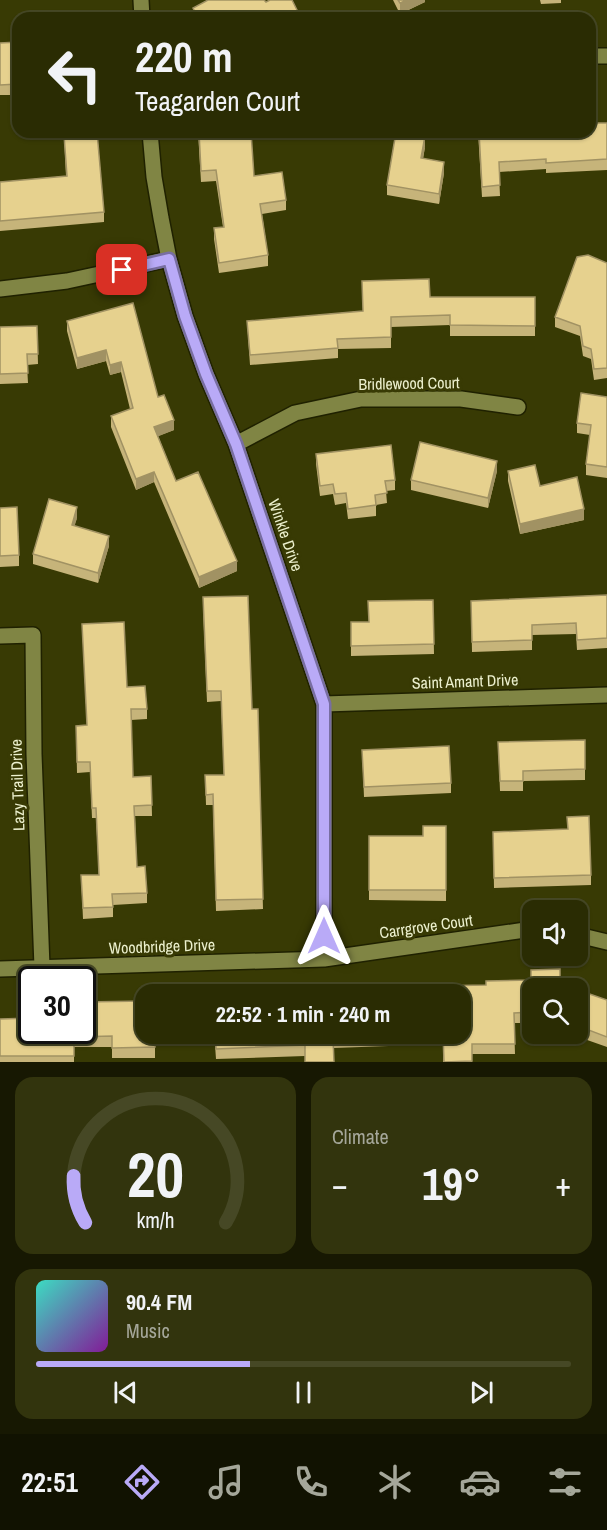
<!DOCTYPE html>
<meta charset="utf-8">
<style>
:root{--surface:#2a2c03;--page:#32340d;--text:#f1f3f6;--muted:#a5a79a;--line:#464825;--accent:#b9aaf7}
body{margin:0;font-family:"Archivo Narrow",sans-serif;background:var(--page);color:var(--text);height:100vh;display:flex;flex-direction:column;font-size:22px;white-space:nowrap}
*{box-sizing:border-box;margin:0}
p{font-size:20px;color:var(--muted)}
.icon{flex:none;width:33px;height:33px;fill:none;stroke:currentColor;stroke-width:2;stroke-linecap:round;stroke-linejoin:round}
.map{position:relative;height:1062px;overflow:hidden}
.sheet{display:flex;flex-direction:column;gap:15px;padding:15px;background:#171802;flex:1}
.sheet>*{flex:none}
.banner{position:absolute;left:12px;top:12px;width:584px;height:126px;border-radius:18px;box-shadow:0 2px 4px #0004,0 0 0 2px var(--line);background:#2a2c03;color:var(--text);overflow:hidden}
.tools{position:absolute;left:522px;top:900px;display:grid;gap:12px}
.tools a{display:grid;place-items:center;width:66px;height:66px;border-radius:12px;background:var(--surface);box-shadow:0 2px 4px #0004,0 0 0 2px var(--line);font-size:30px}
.speed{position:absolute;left:18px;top:966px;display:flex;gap:12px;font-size:30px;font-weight:700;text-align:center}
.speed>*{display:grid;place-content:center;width:78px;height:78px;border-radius:50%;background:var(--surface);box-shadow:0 2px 4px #0004,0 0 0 2px var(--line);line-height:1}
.speed .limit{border:3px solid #111;border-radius:9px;background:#fff;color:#111}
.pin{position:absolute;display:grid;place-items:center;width:51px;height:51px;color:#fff;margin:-26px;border-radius:12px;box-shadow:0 3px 9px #0006}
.me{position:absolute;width:66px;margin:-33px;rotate:0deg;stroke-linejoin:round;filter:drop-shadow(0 0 4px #0008)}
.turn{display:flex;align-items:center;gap:21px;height:126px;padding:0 24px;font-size:27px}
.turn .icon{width:78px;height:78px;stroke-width:2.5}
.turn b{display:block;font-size:42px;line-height:51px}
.big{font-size:45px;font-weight:700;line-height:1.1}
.sheet .widget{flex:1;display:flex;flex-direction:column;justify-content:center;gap:9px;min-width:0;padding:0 21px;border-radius:18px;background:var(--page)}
.sheet .dial{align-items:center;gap:0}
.dial svg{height:156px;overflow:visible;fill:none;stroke:var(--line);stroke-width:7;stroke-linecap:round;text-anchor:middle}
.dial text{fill:var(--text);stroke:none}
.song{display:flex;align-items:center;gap:18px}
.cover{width:72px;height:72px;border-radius:9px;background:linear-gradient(135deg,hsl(170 70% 55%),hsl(290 70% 35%))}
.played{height:6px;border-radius:3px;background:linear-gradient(90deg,var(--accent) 40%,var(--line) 40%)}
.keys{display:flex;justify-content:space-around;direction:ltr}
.heat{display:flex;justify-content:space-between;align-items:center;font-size:33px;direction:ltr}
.sheet .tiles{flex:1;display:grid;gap:15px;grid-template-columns:1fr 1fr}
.widget:last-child{grid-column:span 2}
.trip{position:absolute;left:135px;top:984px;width:336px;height:60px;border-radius:18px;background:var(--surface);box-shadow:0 2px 4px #0004,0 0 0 2px var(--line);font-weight:700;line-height:60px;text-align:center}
.menu{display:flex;height:96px;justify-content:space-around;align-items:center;background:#111201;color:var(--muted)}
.menu .icon{width:42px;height:42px}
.menu .on{color:var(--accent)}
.menu b{font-size:27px;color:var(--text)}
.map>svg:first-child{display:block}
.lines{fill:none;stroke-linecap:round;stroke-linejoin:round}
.minor-casing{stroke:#1f2100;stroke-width:18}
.minor{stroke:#808544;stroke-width:15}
.wall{fill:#c6b47a}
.shaded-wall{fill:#a19263}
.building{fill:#e6d18e;stroke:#a19263;stroke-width:1.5}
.route-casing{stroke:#786ea1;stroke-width:15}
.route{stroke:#b9aaf7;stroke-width:10}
.labels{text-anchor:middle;stroke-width:6;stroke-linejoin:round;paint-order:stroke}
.street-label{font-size:16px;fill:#ecf0ce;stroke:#383a04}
</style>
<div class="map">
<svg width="607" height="1062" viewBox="0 0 607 1062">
<rect width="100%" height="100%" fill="#383a04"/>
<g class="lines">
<defs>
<path id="minor" d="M141 0 142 18
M590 56H607
M150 132 154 177 161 218 169 259 185 316 206 374 236 444 324 704V959
M0 289 67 281 169 259
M236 444 295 413 361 399H461L518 407
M0 636 33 635 34 754 42 967
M324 704 607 695
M578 935 607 942
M0 969 324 959 532 929"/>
</defs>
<use href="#minor" class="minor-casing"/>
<use href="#minor" class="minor"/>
</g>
<path class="wall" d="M393 0H425V2L400 14Z
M540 0H561V3L541 4Z
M266 2 300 18H193V8Z
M18 42V95H0V43Z
M607 123V170L546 173V169L499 172 500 196 482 197 478 132H590Z
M198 132 286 200V210L262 214 268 255V266L219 273 214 239V228L223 227 216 181 201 182Z
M64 135 104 212V222L0 231V182L66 176Z
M425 147 423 159 444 173 439 204 387 195V185Z
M607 263V378L594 380 591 359 583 356 580 336 555 327V317Z
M430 297H535V336H450V325L391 327V348L338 349V358L250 365 247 321 363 311Z
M133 303 158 397 174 430 158 436 176 481 237 571 199 588 154 482 136 490 111 427V416L130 409 121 372 110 375 106 361 77 369 67 331V321Z
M37 326 38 364 27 365 28 383 0 384V327Z
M607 397V478L586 475V464L590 435 577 433V423Z
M316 454 395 480V490L386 491 387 503 376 505V516L348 519 346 503 335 505 333 494 320 496 316 464Z
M497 471 488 508 411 490V480Z
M508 471 540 486 584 520 520 534 508 481Z
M0 508 19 555V566L0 567Z
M77 518 74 526 109 546 98 583 33 564V554Z
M607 595V648L577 650 576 634 532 635V650L472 652 471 601Z
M433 600 434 654 351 656V622H368Z
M203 608 252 709H258L263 909 216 911 213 805H206L205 775H224L221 701 207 702Z
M82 624 127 687 147 709V719L131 720 133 777 151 776 152 816H135L137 867 147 893V903L113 905V917L83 919 81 875H99L96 818H92L90 772 77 773 76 726 87 725Z
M585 740V780L523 781V791H500L498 742Z
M362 750 451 783V793L364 797Z
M446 826V901L369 900V836H423Z
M493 832 591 875V885L494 888Z
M532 988V1023H514L515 1054H472V1062H443V1044L334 1048 305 1056 216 1059 215 1045 155 1046V1058H112V1047H74V1062H0V1019L146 1034Z
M578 990 607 1000V1047L573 1035V1034H578Z"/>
<path class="shaded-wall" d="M407 0H425V2L400 14V3Z
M425 136V147L421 169V158Z
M444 162V173L439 204V194Z
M106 350V361L77 369V358Z
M121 362V372L110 375V365Z
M174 420V430L154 438V427Z
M497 461V471L488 508V498Z
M154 472V482L136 490V479Z
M77 507V518L72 535V525Z
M584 509V520L520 534V524Z
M109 536V546L98 583V573Z
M237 561V571L199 588V577Z"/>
<path class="building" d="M208 0H264L266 2 270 0H292L300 16 295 18H198L193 8Z
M398 0H407L400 3Z
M18 42V84L0 85V43Z
M590 123H607V159L546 163V159L499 162 500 185 482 187 479 132H590Z
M97 132 104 212 0 221V182L67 176 64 135Z
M199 132H251L254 176 282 172 286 200 260 204 268 255 219 263 214 228 224 227 216 170 201 171Z
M396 132 425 136 421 158 444 162 439 194 387 185Z
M588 255 607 263V368L594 369 591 349 583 346 580 326 555 317 577 257Z
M429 279 430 297H535V326L450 325V315L391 317V337L337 339 338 348 250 355 247 321 363 311 362 281Z
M133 303 158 397 164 395 174 420 154 427 176 481 198 472 237 561 199 577 154 472 136 479 111 416 133 408 121 362 110 365 106 350 77 358 67 321Z
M37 326 38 354H27L28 373 0 374V327Z
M581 393 607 397V467L586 464 591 425 577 423Z
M420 442 497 461 488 498 411 480Z
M391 445 395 480 385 481 387 493 375 495 376 505 348 509 346 493 335 494 333 484 320 486 316 454Z
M535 465 540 486 577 477 584 509 520 524 508 471Z
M49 499 77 507 72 525 109 536 98 573 33 554Z
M17 507 19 555 0 556V508Z
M607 595V638L577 640 576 623 532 625V640L472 642 471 601Z
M248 596 252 709H258L263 899 216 900 213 794 206 795 205 775H224L221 691H207L203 597Z
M433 600 434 644 351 646V622H369L368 601Z
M124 622 127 687 145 686 147 709H131L133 777 151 776 152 805 134 806 137 867 145 866 147 893 112 894 113 907 83 908 81 875H99L96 808H92L90 762H77L76 726 87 725 82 624Z
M585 740V769L523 771V781H500L498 742Z
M449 746 451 783 364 787 362 750Z
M589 816 591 875 494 878 493 832 568 829 567 817Z
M423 826H446V890H369V836H423Z
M560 969V984L574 988H532V1012L514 1013 515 1044H472V1061L444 1062 443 1034 333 1038 334 1062H305V1045L216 1049 215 1035H155V1047L112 1048V1036L74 1037V1056H0V1019L32 1018V1030H82V1002L146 1001V1034H460V994H434V986L486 985V981L531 980V970Z
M578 990 607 1000V1037L578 1026Z
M338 992 339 994H303V993Z"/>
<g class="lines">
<defs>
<path id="route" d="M122 270 169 259 185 316 206 374 236 444 324 704V936"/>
</defs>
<use href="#route" class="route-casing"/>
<use href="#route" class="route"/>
</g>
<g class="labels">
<g class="street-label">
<text transform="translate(409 383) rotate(-1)" y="6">Bridlewood Court</text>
<text transform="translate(286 535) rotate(71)" y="6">Winkle Drive</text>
<text transform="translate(465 681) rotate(-2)" y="6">Saint Amant Drive</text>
<text transform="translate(17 785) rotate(-92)" y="6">Lazy Trail Drive</text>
<text transform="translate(426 926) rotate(-8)" y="6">Carrgrove Court</text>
<text transform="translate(162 946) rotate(-2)" y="6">Woodbridge Drive</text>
</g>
</g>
</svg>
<div class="tools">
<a><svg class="icon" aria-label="sound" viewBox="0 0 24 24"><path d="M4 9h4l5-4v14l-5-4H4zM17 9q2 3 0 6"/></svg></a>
<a><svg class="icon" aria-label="search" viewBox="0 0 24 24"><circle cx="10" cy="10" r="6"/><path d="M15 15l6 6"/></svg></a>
</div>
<div class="speed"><div class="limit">30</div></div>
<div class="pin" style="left:122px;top:270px;background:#d93025"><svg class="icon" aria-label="arrive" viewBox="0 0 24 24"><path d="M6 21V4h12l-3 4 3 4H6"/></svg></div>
<svg class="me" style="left:324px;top:936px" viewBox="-20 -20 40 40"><path d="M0-17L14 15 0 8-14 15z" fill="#b9aaf7" stroke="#fff" stroke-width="4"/></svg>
<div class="trip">22:52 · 1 min · 240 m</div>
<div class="banner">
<div class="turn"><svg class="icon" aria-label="left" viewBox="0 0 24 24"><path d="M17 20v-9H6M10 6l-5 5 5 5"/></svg><div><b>220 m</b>Teagarden Court</div></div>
</div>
</div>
<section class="sheet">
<div class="tiles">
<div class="widget dial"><svg viewBox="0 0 100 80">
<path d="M14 69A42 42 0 1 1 86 69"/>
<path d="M14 69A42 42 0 0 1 8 45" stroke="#b9aaf7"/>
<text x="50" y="56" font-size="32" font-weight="700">20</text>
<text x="50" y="72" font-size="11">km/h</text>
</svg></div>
<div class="widget"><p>Climate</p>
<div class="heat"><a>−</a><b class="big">19°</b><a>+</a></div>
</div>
<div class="widget">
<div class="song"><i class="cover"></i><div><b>90.4 FM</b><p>Music</p></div></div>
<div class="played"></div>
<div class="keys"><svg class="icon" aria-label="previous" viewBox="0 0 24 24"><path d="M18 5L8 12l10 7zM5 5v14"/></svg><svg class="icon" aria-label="pause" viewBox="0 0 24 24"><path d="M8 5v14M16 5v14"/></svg><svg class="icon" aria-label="next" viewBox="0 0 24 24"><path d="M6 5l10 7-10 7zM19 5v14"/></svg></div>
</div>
</div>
</section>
<nav class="menu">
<b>22:51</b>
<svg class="icon on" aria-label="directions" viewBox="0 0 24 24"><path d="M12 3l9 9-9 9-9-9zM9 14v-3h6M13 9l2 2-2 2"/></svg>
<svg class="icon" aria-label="music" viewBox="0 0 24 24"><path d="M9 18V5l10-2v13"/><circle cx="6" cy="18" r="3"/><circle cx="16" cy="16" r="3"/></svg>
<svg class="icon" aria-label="phone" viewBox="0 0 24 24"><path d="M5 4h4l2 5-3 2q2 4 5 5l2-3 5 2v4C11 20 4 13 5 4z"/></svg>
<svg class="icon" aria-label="climate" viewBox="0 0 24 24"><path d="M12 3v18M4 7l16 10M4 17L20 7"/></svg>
<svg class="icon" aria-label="car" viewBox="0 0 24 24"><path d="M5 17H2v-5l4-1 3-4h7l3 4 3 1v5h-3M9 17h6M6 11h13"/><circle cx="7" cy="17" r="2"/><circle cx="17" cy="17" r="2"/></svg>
<svg class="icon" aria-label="filters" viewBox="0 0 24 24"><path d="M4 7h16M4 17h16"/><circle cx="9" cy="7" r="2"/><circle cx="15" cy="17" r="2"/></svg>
</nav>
